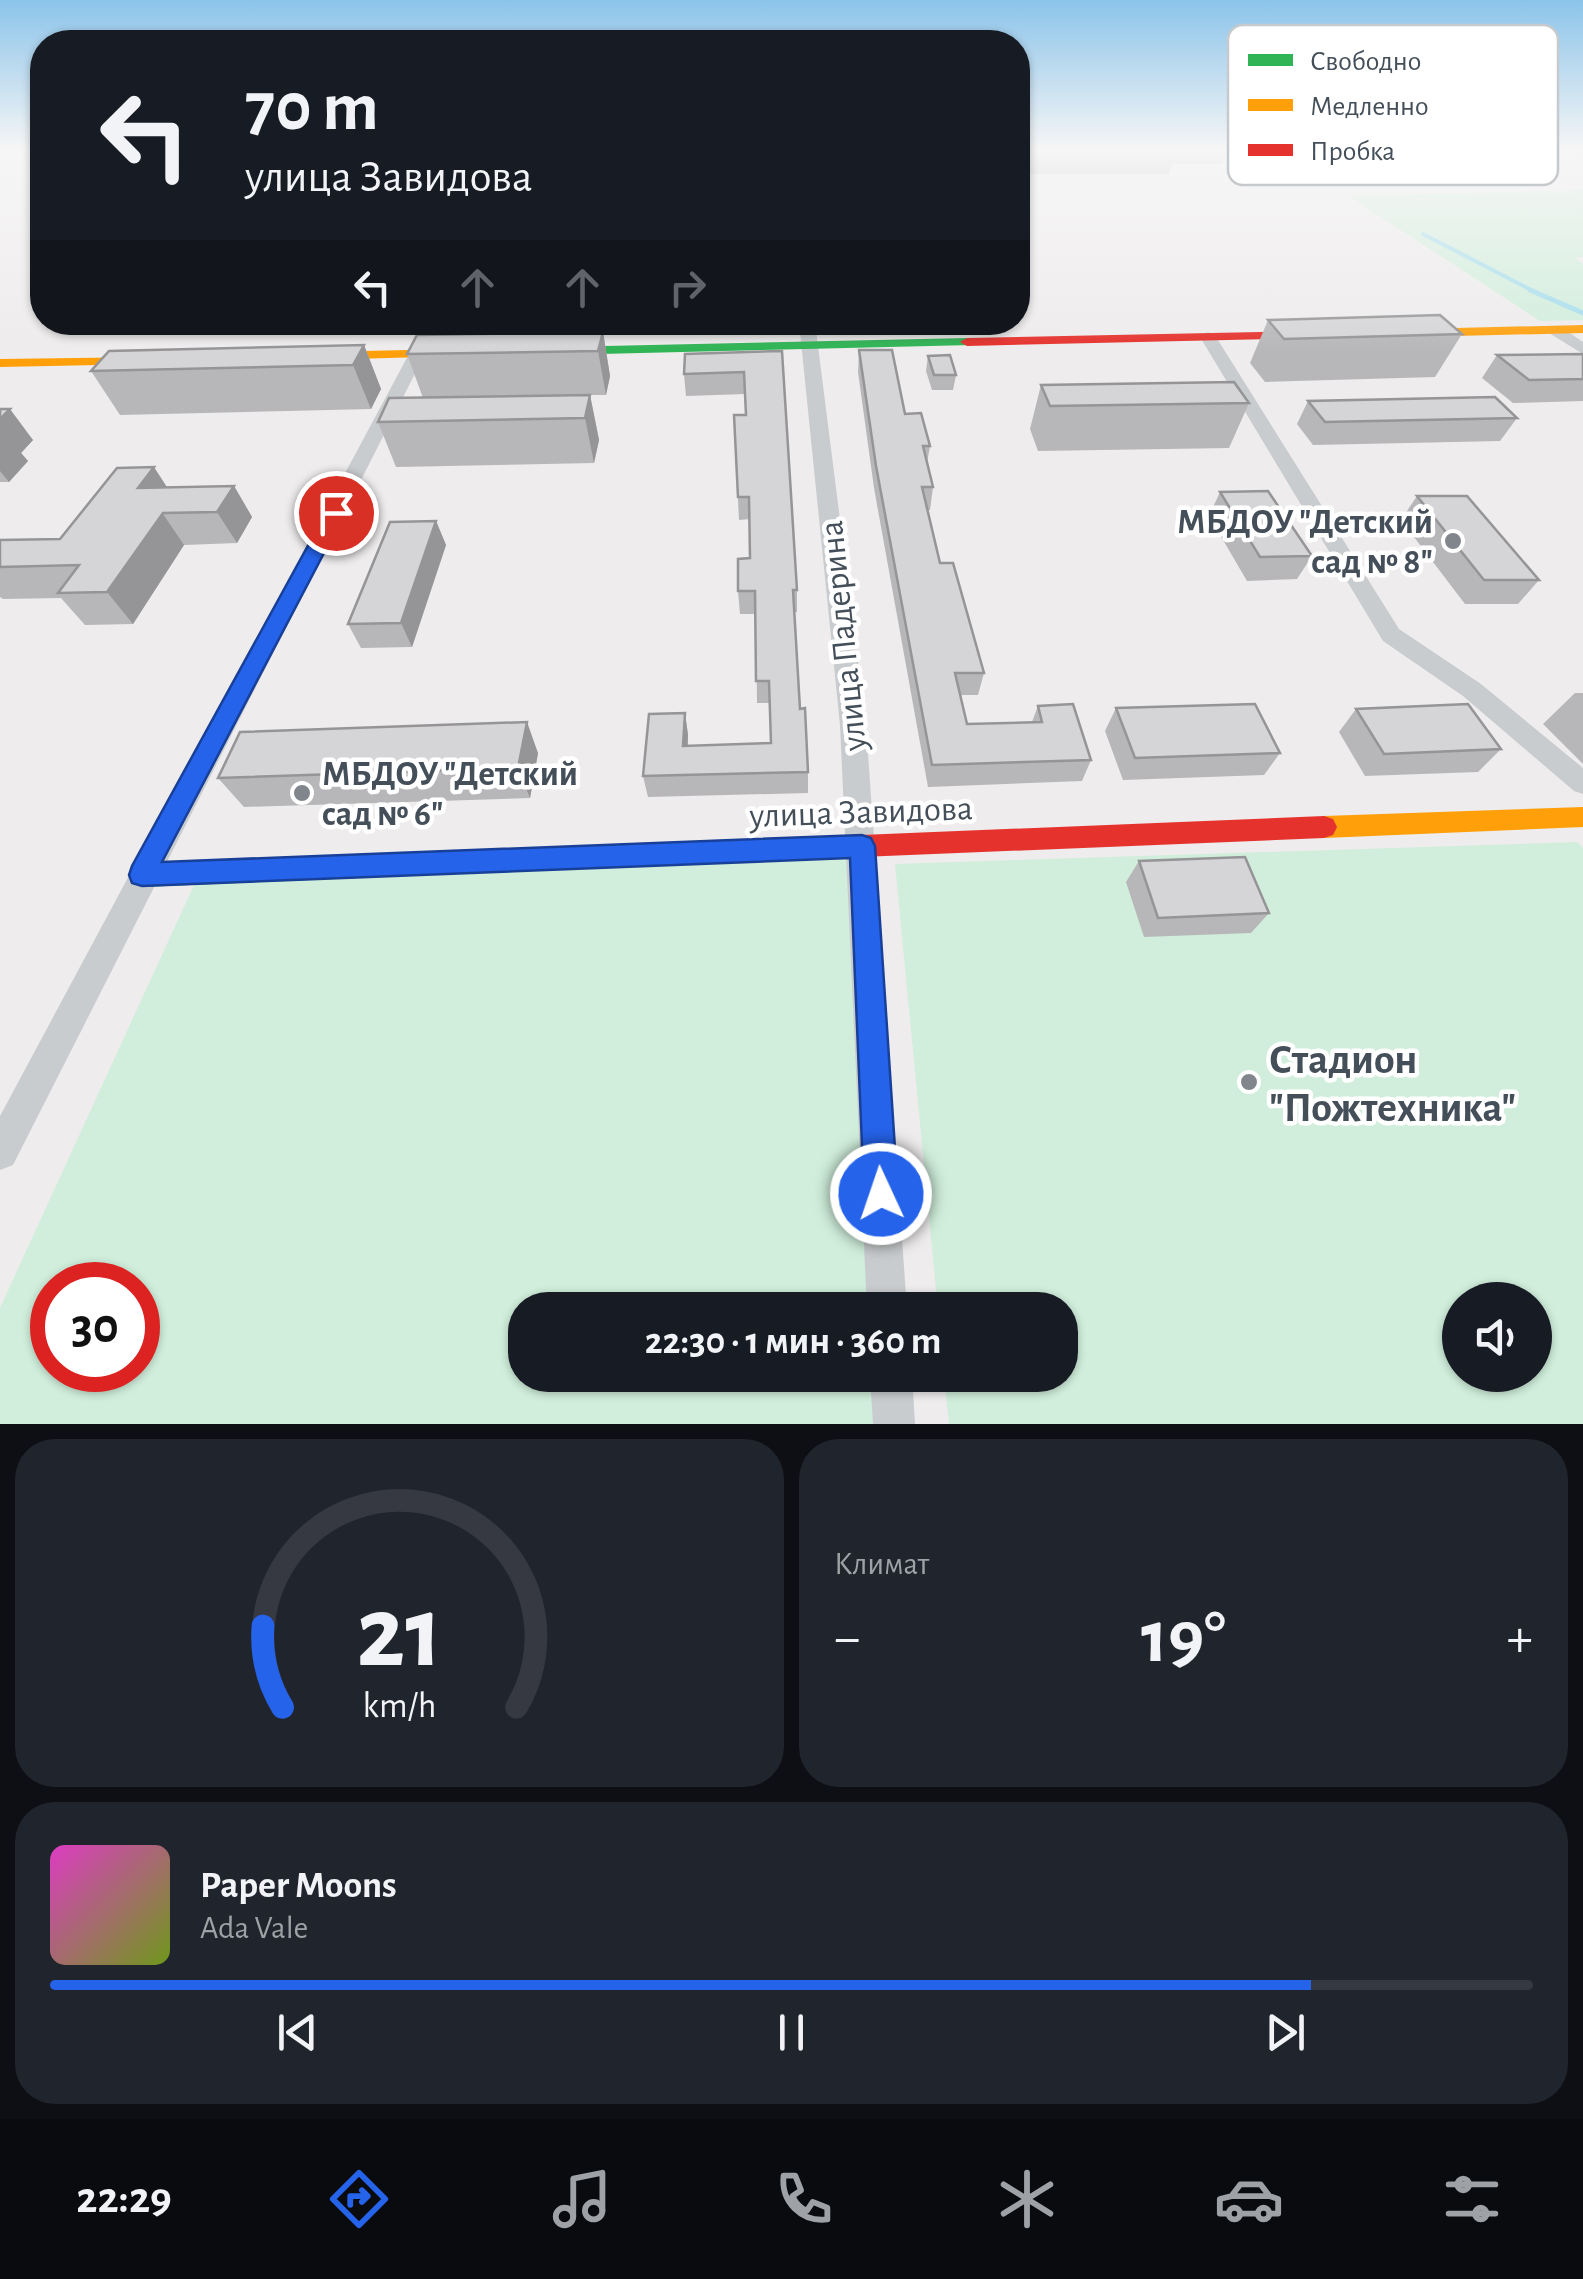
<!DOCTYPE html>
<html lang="ru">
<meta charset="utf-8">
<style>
:root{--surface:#171b24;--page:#20242c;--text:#f1f3f6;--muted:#9ea1a6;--line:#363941;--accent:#2563eb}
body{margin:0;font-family:"Alegreya Sans",sans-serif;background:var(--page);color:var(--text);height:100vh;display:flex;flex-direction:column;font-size:38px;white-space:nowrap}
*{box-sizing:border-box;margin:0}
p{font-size:32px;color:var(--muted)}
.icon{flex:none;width:55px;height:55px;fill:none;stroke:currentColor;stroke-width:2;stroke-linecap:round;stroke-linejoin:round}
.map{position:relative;height:1424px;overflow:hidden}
.sheet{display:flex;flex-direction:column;gap:15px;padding:15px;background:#0d0f14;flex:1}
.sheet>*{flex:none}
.guide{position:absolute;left:30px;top:30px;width:1000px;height:305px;border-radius:40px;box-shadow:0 2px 8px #0004;background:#171b24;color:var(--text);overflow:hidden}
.tools{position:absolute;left:1442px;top:1282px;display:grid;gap:20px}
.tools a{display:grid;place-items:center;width:110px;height:110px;border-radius:50%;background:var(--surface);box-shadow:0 2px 8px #0004;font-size:50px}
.speed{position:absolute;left:30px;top:1262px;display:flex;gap:20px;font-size:50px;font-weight:700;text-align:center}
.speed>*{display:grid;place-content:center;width:130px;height:130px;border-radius:50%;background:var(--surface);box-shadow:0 2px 8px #0004;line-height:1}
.speed .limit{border:15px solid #d22;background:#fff;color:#111}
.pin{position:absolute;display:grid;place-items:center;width:85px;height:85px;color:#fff;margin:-42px;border:5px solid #fff;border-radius:50%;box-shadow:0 2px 10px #0007}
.me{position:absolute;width:110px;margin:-55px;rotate:357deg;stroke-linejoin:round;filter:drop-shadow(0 0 8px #0008)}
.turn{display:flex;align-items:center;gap:35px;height:210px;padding:0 50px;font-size:45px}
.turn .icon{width:130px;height:130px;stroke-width:2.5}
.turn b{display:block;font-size:70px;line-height:85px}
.lanes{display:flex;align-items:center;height:95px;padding:0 50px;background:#0003;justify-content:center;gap:50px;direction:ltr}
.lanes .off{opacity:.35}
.big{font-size:75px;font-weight:700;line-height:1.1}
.sheet .widget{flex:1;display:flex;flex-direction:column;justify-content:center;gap:15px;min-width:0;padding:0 35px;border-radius:40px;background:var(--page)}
.sheet .dial{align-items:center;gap:0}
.dial svg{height:260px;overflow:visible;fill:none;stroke:var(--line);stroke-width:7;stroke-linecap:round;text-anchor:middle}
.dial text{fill:var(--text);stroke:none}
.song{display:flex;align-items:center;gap:30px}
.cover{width:120px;height:120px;border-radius:15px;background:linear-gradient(135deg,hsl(310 70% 55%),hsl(80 70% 35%))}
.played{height:10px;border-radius:5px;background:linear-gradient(90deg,var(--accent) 85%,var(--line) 85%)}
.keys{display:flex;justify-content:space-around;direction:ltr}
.heat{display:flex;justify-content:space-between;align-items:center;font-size:55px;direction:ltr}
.sheet .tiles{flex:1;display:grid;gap:15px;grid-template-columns:1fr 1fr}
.widget:last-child{grid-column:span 2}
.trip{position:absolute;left:508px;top:1292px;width:570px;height:100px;border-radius:40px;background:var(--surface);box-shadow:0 2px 8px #0004;font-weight:700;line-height:100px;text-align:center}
.tab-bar{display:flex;height:160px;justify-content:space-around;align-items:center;background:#090b0e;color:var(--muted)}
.tab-bar .icon{width:70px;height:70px}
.tab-bar .current{color:var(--accent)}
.tab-bar b{font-size:45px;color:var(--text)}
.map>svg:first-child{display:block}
.green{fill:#d0eedb;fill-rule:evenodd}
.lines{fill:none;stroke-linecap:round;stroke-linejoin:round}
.stream-far1{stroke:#a3ddec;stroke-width:4}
.stream{stroke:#a3ddec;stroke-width:5}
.street{fill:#c9ccce;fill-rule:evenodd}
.fast{fill:#30b455;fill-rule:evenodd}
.slow{fill:#ff9f0a;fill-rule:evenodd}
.jam{fill:#e5322d;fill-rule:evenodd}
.wall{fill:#b7b6b9}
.shaded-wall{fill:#959496}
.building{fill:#d5d4d7;stroke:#959496;stroke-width:2.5}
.route{fill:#2563eb;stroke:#184099;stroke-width:2.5}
.poi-dot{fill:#80868c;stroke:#fff;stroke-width:4}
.labels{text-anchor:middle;stroke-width:9;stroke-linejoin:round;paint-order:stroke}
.poi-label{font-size:35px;font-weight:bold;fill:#444f59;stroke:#fff;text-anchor:end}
.street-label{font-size:35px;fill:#444f59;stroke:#fff}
.near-poi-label{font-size:42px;font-weight:bold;fill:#444f59;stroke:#fff;text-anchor:start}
.key{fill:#fff;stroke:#c7cacd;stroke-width:2.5}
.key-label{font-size:28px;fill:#444f59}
</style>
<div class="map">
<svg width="1583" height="1424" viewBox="0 0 1583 1424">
<rect width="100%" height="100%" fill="#eeecec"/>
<path class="green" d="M1583 190V257L1575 258 1583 264V320L1540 321 1349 196Z
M1577 842 1583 848V1424H949L944 1375H1060V1310H938L895 864ZM1460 1300H1535V1375H1460Z
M862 846 887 1310H525V1375H891L894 1424H0V1308L200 872ZM52 1285H138V1370H52Z"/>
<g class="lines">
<path class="stream-far1" d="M1423 234 1535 292"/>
<path class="stream" d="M1530 290 1583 313"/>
<path class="street" d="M799 322H815L866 725 907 1310H867L840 725Z
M1549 327H1561L1583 342V354L1549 333Z
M1208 332 1216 337 1399 629 1481 684 1583 768V794L1574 791 1463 696 1383 641 1200 337Z
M417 349 425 354 13 1165 0 1170V1116L409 354Z
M870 1375H912L915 1424H873Z"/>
<path class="fast" d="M967 338 974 342 972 345 559 355 552 351 559 347Z
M837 836 846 839 850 847 846 855 837 858 142 887 133 883 129 875 133 867 142 863Z"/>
<path class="slow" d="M1583 325V333L1414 337 1407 333 1414 329Z
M452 349 457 350V356L319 360 312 356 319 352Z
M152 357 154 360 147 364 0 367V359Z
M1583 807V827L1324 838 1315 835 1311 827 1315 819 1324 816Z"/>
<path class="jam" d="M1307 331 1314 335 1312 338 967 346 960 342 967 338Z
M1324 816 1333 819 1337 827 1333 835 1324 838 837 858 828 855 824 847 828 839 837 836Z"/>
</g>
<path class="wall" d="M1018 151H1227L1222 164H1172L1169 174H1018Z
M1362 151H1487L1476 170 1389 171Z
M1268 320 1462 334 1435 377 1265 382 1250 363Z
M363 322H437L364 324Z
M603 332 610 376 606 395H590L599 440 594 463 396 467 378 422 423 398 407 354Z
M364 345 381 389 371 409 120 415 91 371Z
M859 350 930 446 927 463 933 487 930 510H927L940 563 984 673 978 695H960L967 724 1032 722 1038 706 1091 760 1082 781 928 787 874 488 858 372Z
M782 351 797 590V612H794L800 709 808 772V793L648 797 643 776 685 713 688 735V746L771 743 770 703H757L756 614H740L738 591 750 558V519L739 520 734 415H746L745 394 686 396 684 374Z
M1583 354V401L1513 403 1482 378 1497 355Z
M928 356 956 375 953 390H932L926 371Z
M1041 385 1249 403 1229 448 1038 451 1030 429Z
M1308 401 1517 418 1500 441 1313 445 1297 424Z
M0 409 33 440 21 453 28 461 9 482H0Z
M234 486 252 517 237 543 184 545 133 624 85 625 61 598 3 599 0 597V540L60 539 167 487Z
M1220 492 1312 556 1297 579 1247 581 1209 516Z
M1417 496 1539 580 1518 604H1465L1401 520Z
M436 521 446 545 412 647 361 648 348 624Z
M1575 693H1583V764L1543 724Z
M1116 708 1280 753 1264 775 1123 780 1105 731Z
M1356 709 1501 749 1478 772 1365 776 1339 732Z
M538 753 530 798 244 807 218 778Z
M1139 861 1269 913 1251 933 1144 937 1126 882Z"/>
<path class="shaded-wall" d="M603 332 610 376 606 395 598 351Z
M364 345 381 389 371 409 353 365Z
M590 395 599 440 594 463 585 418Z
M10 409 33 440 21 453 28 461 9 482 0 471V419Z
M154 467 174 498 163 514 184 545 133 624 107 592 138 488Z
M234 486 252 517 237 543 217 512Z
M436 521 446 545 412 647 401 623Z
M685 713 688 735 686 767 683 746Z
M527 722 538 753 530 798 518 768Z"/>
<path class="building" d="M1440 315 1462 334 1284 339 1268 320Z
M603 332 598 351 407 354 417 335Z
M364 345 353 365 91 371 109 351Z
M859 350H892L905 414 921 413 930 446H923L933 487H922L940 563H953L984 673H955L967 724 1042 722 1038 706 1073 704 1091 760 932 765 876 466Z
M782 351 797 590H793L800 709 805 708 808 772 643 776 649 714 685 713 683 746 771 743 769 681H756L755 591H738V559L750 558 749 497H738L734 415H746L744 372 684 374 685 354Z
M1583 354V379L1529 380 1497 355Z
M950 355 956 375H934L928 356Z
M1234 382 1249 403 1050 406 1041 385Z
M590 395 585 418 378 422 389 398Z
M1495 397 1517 418 1325 422 1308 401Z
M0 409H10L0 419Z
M154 467 138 488 234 486 217 512 163 513 107 592 58 593 79 565 0 567V540L60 539 117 468Z
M1268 491 1312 556 1260 557 1220 492Z
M1417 496H1467L1539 580H1484Z
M436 521 401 623 348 624 390 522Z
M1255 704 1280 753 1135 758 1116 708Z
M1468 704 1501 749 1384 754 1356 709Z
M527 722 518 768 218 778 240 732Z
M1245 857 1269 913 1158 918 1139 861Z"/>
<linearGradient id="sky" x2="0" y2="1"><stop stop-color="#8cc4ea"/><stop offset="0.43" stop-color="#f7f6f6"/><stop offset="1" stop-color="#f7f6f6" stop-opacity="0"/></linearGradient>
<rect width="1583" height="350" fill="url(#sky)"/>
<path class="route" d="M336 508 345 513 162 862 862 835 871 838 875 846 898 1194 893 1206 881 1211 869 1206 864 1194 850 858 142 886 132 883 129 875 132 866 326 513Z"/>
<g class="poi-dot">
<circle cx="1453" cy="541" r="10"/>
<circle cx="302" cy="793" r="10"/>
<circle cx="1249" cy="1082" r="10"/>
</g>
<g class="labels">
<g class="poi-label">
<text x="1433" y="533">МБДОУ "Детский<tspan x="1433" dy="40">сад № 8"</tspan></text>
<text x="322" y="785" text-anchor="start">МБДОУ "Детский<tspan x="322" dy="40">сад № 6"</tspan></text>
</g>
<g class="street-label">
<text transform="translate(842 636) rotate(-96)" y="12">улица Падерина</text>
<text transform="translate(861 811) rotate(-2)" y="12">улица Завидова</text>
</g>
<g class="near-poi-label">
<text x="1269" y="1073">Стадион<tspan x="1269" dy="48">"Пожтехника"</tspan></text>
</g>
</g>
<rect x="1228" y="25" width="330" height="160" rx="15" class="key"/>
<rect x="1248" y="54" width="45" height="12" fill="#30b455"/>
<rect x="1248" y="99" width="45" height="12" fill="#ff9f0a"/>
<rect x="1248" y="144" width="45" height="12" fill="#e5322d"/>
<g class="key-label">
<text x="1310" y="70">Свободно</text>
<text x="1310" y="115">Медленно</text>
<text x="1310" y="160">Пробка</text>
</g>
</svg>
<div class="tools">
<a><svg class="icon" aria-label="sound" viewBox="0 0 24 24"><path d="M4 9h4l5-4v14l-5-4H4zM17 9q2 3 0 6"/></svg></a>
</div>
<div class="speed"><div class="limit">30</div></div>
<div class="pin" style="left:336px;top:513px;background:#d93025"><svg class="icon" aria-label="arrive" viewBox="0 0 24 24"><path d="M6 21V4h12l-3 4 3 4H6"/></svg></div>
<svg class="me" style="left:881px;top:1194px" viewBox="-20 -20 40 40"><circle r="17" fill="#2563eb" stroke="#fff" stroke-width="3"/><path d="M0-11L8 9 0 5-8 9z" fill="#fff"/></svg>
<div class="trip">22:30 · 1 мин · 360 m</div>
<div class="guide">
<div class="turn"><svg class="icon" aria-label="left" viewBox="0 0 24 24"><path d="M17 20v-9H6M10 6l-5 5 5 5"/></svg><div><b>70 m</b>улица Завидова</div></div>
<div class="lanes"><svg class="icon" aria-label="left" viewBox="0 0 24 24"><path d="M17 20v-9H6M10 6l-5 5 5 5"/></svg><svg class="icon off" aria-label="ahead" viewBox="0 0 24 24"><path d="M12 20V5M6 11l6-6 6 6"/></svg><svg class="icon off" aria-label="ahead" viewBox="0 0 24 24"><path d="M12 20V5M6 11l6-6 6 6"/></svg><svg class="icon off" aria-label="right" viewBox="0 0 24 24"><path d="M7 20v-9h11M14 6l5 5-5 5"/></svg></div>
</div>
</div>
<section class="sheet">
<div class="tiles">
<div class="widget dial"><svg viewBox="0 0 100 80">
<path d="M14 69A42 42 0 1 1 86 69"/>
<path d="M14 69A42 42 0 0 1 8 44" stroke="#2563eb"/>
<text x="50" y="56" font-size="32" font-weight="700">21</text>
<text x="50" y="72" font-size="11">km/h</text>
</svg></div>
<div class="widget"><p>Климат</p>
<div class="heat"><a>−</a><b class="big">19°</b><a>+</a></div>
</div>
<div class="widget">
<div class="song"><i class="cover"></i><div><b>Paper Moons</b><p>Ada Vale</p></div></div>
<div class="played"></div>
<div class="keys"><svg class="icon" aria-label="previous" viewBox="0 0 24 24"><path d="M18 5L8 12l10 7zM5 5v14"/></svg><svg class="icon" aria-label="pause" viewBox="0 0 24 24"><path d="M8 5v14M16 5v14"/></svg><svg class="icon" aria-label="next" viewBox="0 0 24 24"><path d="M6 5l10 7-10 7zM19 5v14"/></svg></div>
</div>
</div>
</section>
<nav class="tab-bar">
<b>22:29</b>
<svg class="icon current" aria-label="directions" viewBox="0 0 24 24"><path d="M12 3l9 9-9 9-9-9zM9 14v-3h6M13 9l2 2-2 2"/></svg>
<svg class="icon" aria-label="music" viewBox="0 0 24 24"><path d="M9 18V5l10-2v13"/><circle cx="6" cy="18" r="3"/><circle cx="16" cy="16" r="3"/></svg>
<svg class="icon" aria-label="phone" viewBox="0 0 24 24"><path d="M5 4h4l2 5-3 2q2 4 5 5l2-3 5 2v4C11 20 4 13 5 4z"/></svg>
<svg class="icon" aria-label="climate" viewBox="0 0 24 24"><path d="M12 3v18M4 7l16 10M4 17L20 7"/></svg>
<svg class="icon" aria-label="car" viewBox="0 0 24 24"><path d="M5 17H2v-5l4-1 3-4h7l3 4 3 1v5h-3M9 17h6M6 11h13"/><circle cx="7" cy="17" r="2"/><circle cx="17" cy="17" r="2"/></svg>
<svg class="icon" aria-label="filters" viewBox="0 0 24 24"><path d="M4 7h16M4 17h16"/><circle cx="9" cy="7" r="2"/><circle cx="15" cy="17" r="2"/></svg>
</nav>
